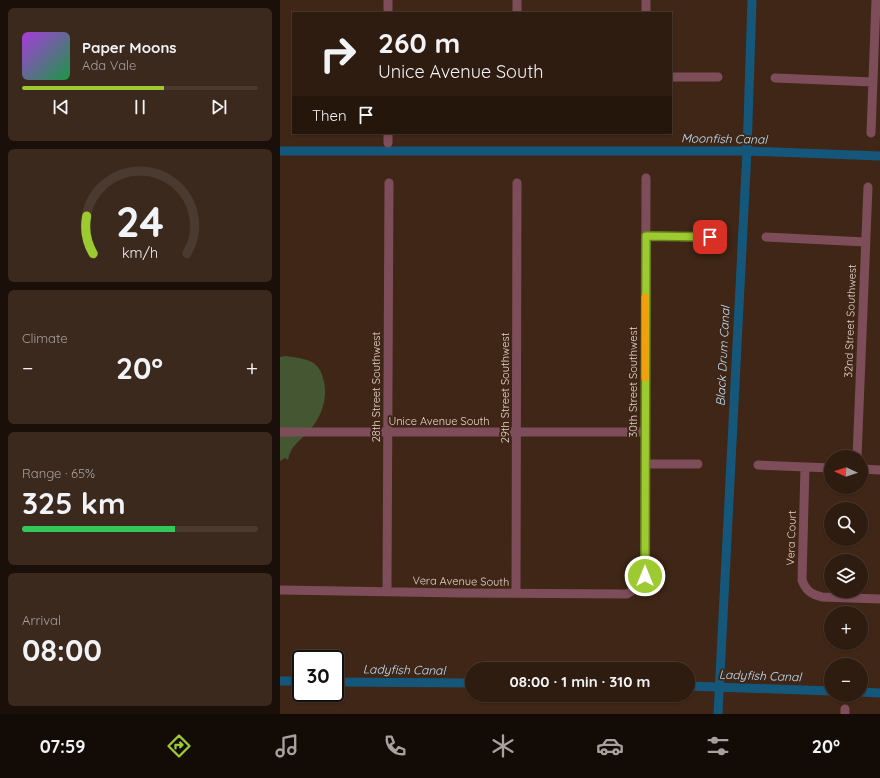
<!DOCTYPE html>
<meta charset="utf-8">
<style>
:root{--surface:#2f1c10;--page:#3b291e;--text:#f1f3f6;--muted:#a7a19f;--line:#4a3a30;--accent:#9dca30}
body{margin:0;font-family:Quicksand,sans-serif;background:var(--page);color:var(--text);height:100vh;display:flex;flex-direction:column;font-size:15px;white-space:nowrap}
*{box-sizing:border-box;margin:0}
p{font-size:13px;color:var(--muted)}
.icon{flex:none;width:22px;height:22px;fill:none;stroke:currentColor;stroke-width:2;stroke-linecap:round;stroke-linejoin:round}
.map{position:relative;flex:1;overflow:hidden}
.panel{display:flex;flex-direction:column;gap:8px;padding:8px;background:#1a0f09;width:280px}
.panel>*{flex:none}
.guide{position:absolute;left:12px;top:12px;width:380px;height:122px;border-radius:0px;box-shadow:0 1px 3px #0004,0 0 0 1px var(--line);background:#2f1c10;color:var(--text);overflow:hidden}
.needle{width:26px;rotate:273deg}
.controls{position:absolute;left:544px;top:450px;display:grid;gap:8px}
.controls a{display:grid;place-items:center;width:44px;height:44px;border-radius:50%;background:var(--surface);box-shadow:0 1px 3px #0004,0 0 0 1px var(--line);font-size:20px}
.speed{position:absolute;left:12px;top:650px;display:flex;gap:8px;font-size:20px;font-weight:700;text-align:center}
.speed>*{display:grid;place-content:center;width:52px;height:52px;border-radius:50%;background:var(--surface);box-shadow:0 1px 3px #0004,0 0 0 1px var(--line);line-height:1}
.speed .limit{border:2px solid #111;border-radius:6px;background:#fff;color:#111}
.pin{position:absolute;display:grid;place-items:center;width:34px;height:34px;color:#fff;margin:-17px;border-radius:8px;box-shadow:0 2px 6px #0006}
.me{position:absolute;width:44px;margin:-22px;rotate:0deg;stroke-linejoin:round;filter:drop-shadow(0 0 3px #0008)}
.turn{display:flex;align-items:center;gap:14px;height:84px;padding:0 20px;font-size:18px}
.turn .icon{width:52px;height:52px;stroke-width:2.5}
.turn b{display:block;font-size:28px;line-height:34px}
.then{display:flex;align-items:center;height:38px;padding:0 20px;background:#0003;gap:8px;font-size:15px}
.big{font-size:30px;font-weight:700;line-height:1.1}
.panel .card{flex:1;display:flex;flex-direction:column;justify-content:center;gap:6px;min-width:0;padding:0 14px;border-radius:6px;background:var(--page)}
.panel .dial{align-items:center;gap:0}
.dial svg{height:104px;overflow:visible;fill:none;stroke:var(--line);stroke-width:7;stroke-linecap:round;text-anchor:middle}
.dial text{fill:var(--text);stroke:none}
.song{display:flex;align-items:center;gap:12px}
.cover{width:48px;height:48px;border-radius:6px;background:linear-gradient(135deg,hsl(280 70% 55%),hsl(140 70% 35%))}
.played{height:4px;border-radius:2px;background:linear-gradient(90deg,var(--accent) 60%,var(--line) 60%)}
.keys{display:flex;justify-content:space-around;direction:ltr}
.heat{display:flex;justify-content:space-between;align-items:center;font-size:22px;direction:ltr}
.charge{height:6px;border-radius:3px;background:linear-gradient(90deg,#34c759 65%,var(--line) 0)}
.trip{position:absolute;left:185px;top:662px;width:230px;height:40px;border-radius:20px;background:var(--surface);box-shadow:0 1px 3px #0004,0 0 0 1px var(--line);font-weight:700;line-height:40px;text-align:center}
.tabs{display:flex;height:64px;justify-content:space-around;align-items:center;background:#130b06;color:var(--muted)}
.tabs .icon{width:28px;height:28px}
.tabs .selected{color:var(--accent)}
.tabs b{font-size:18px;color:var(--text)}
main{display:flex;flex:1;min-height:0}
.map>svg:first-child{display:block}
.green{fill:#455632}
.lines{fill:none;stroke-linecap:round;stroke-linejoin:round}
.canal{stroke:#15577a;stroke-width:9}
.street{stroke:#7d4d59;stroke-width:9}
.route-casing{stroke:#66831f;stroke-width:10}
.route{stroke:#9dca30;stroke-width:7}
.slow{stroke:#f59e0b;stroke-width:7}
.labels{text-anchor:middle;stroke-width:4;stroke-linejoin:round;paint-order:stroke}
.street-label{font-size:11px;fill:#e5d4ca;stroke:#3f2616}
.water-label{font-size:12px;font-style:italic;fill:#c1e2f8;stroke:#3f2616}
</style>
<main>
<section class="panel">
<div class="card">
<div class="song"><i class="cover"></i><div><b>Paper Moons</b><p>Ada Vale</p></div></div>
<div class="played"></div>
<div class="keys"><svg class="icon" aria-label="previous" viewBox="0 0 24 24"><path d="M18 5L8 12l10 7zM5 5v14"/></svg><svg class="icon" aria-label="pause" viewBox="0 0 24 24"><path d="M8 5v14M16 5v14"/></svg><svg class="icon" aria-label="next" viewBox="0 0 24 24"><path d="M6 5l10 7-10 7zM19 5v14"/></svg></div>
</div>
<div class="card dial"><svg viewBox="0 0 100 80">
<path d="M14 69A42 42 0 1 1 86 69"/>
<path d="M14 69A42 42 0 0 1 9 40" stroke="#9dca30"/>
<text x="50" y="56" font-size="32" font-weight="700">24</text>
<text x="50" y="72" font-size="11">km/h</text>
</svg></div>
<div class="card"><p>Climate</p>
<div class="heat"><a>−</a><b class="big">20°</b><a>+</a></div>
</div>
<div class="card"><p>Range · 65%</p><b class="big">325 km</b><div class="charge"></div></div>
<div class="card"><p>Arrival</p><b class="big">08:00</b></div>
</section>
<div class="map">
<svg width="600" height="714" viewBox="0 0 600 714">
<rect width="100%" height="100%" fill="#3f2616"/>
<path class="green" d="M5 356C26 359 40 359 44 382 48 399 41 418 29 431 20 441 11 445 8 460L5 458 0 461V357Z"/>
<g class="lines">
<path class="canal" d="M0 151H467L600 156
M0 681H21
M55 682 192 683
M408 686 551 691
M581 692 600 693
M438 714 467 151 472 0"/>
<path class="street" d="M108 13V0
M237 13V0
M366 13V0
M391 77H438
M495 78 593 82
M591 133 596 0
M108 143V133
M366 236 430 237
M486 237 585 242
M0 432H365
M577 457 588 187
M365 464H418
M478 465 551 468
M525 467 522 580C526 591 531 594 542 597L600 599
M581 469 600 470
M0 590 182 593 347 594 360 586 365 576 366 178
M107 591 109 183
M236 593 237 183
M565 714V709"/>
</g>
<g class="lines">
<defs>
<path id="route" d="M365 576 366 236 430 237"/>
</defs>
<use href="#route" class="route-casing"/>
<use href="#route" class="route"/>
<path class="slow" d="M365 378V297"/>
</g>
<g class="labels">
<g class="street-label">
<text transform="translate(570 321) rotate(-88)" y="4">32nd Street Southwest</text>
<text transform="translate(353 382) rotate(-90)" y="4">30th Street Southwest</text>
<text transform="translate(96 387) rotate(-90)" y="4">28th Street Southwest</text>
<text transform="translate(225 388) rotate(-90)" y="4">29th Street Southwest</text>
<text x="159" y="425">Unice Avenue South</text>
<text transform="translate(511 538) rotate(-88)" y="4">Vera Court</text>
<text transform="translate(181 581) rotate(1)" y="4">Vera Avenue South</text>
</g>
<g class="water-label">
<text transform="translate(444 139) rotate(1)" y="4">Moonfish Canal</text>
<text transform="translate(443 356) rotate(-87)" y="4">Black Drum Canal</text>
<text transform="translate(124 670) rotate(1)" y="4">Ladyfish Canal</text>
<text transform="translate(480 676) rotate(2)" y="4">Ladyfish Canal</text>
</g>
</g>
</svg>
<div class="controls">
<a><svg class="needle" viewBox="-14 -14 28 28"><path d="M0-13l5 13h-10z" fill="#e53935"/><path d="M0 13l5-13h-10z" fill="#a7a19f"/></svg></a>
<a><svg class="icon" aria-label="search" viewBox="0 0 24 24"><circle cx="10" cy="10" r="6"/><path d="M15 15l6 6"/></svg></a>
<a><svg class="icon" aria-label="layers" viewBox="0 0 24 24"><path d="M12 4l9 5-9 5-9-5zM3 14l9 5 9-5"/></svg></a>
<a>+</a>
<a>−</a>
</div>
<div class="speed"><div class="limit">30</div></div>
<div class="pin" style="left:430px;top:237px;background:#d93025"><svg class="icon" aria-label="arrive" viewBox="0 0 24 24"><path d="M6 21V4h12l-3 4 3 4H6"/></svg></div>
<svg class="me" style="left:365px;top:576px" viewBox="-20 -20 40 40"><circle r="17" fill="#9dca30" stroke="#fff" stroke-width="3"/><path d="M0-11L8 9 0 5-8 9z" fill="#fff"/></svg>
<div class="trip">08:00 · 1 min · 310 m</div>
<div class="guide">
<div class="turn"><svg class="icon" aria-label="right" viewBox="0 0 24 24"><path d="M7 20v-9h11M14 6l5 5-5 5"/></svg><div><b>260 m</b>Unice Avenue South</div></div>
<div class="then">Then<svg class="icon" aria-label="arrive" viewBox="0 0 24 24"><path d="M6 21V4h12l-3 4 3 4H6"/></svg></div>
</div>
</div>
</main>
<nav class="tabs">
<b>07:59</b>
<svg class="icon selected" aria-label="directions" viewBox="0 0 24 24"><path d="M12 3l9 9-9 9-9-9zM9 14v-3h6M13 9l2 2-2 2"/></svg>
<svg class="icon" aria-label="music" viewBox="0 0 24 24"><path d="M9 18V5l10-2v13"/><circle cx="6" cy="18" r="3"/><circle cx="16" cy="16" r="3"/></svg>
<svg class="icon" aria-label="phone" viewBox="0 0 24 24"><path d="M5 4h4l2 5-3 2q2 4 5 5l2-3 5 2v4C11 20 4 13 5 4z"/></svg>
<svg class="icon" aria-label="climate" viewBox="0 0 24 24"><path d="M12 3v18M4 7l16 10M4 17L20 7"/></svg>
<svg class="icon" aria-label="car" viewBox="0 0 24 24"><path d="M5 17H2v-5l4-1 3-4h7l3 4 3 1v5h-3M9 17h6M6 11h13"/><circle cx="7" cy="17" r="2"/><circle cx="17" cy="17" r="2"/></svg>
<svg class="icon" aria-label="filters" viewBox="0 0 24 24"><path d="M4 7h16M4 17h16"/><circle cx="9" cy="7" r="2"/><circle cx="15" cy="17" r="2"/></svg>
<b>20°</b>
</nav>
